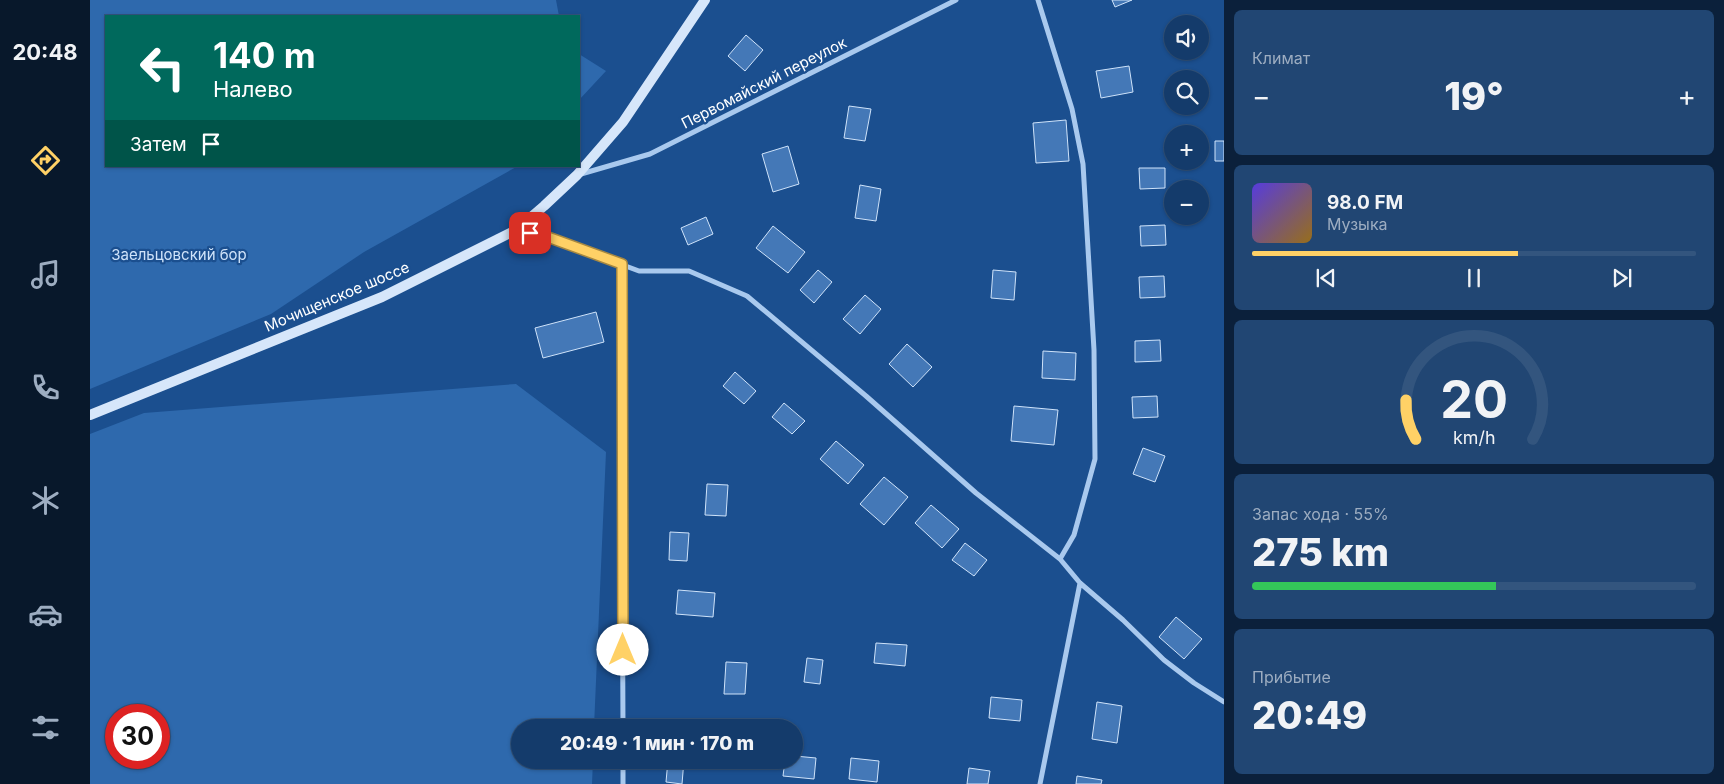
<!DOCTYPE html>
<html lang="ru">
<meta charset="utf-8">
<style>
:root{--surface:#143b6b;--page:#214673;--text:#f1f3f6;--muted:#9dadc1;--line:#33557e;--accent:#ffd166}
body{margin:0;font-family:Inter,sans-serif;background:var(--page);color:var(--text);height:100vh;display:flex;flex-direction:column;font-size:19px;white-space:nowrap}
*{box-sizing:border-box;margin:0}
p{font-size:16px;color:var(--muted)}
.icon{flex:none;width:28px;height:28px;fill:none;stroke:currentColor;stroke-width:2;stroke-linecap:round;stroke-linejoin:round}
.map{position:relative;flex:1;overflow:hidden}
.panel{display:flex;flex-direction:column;gap:10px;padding:10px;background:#0b203b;width:500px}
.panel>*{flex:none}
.banner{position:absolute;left:15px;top:15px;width:475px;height:152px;border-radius:0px;box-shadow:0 1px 4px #0004,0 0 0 1px var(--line);background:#00695c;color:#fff;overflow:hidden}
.buttons{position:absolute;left:1074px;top:15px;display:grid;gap:10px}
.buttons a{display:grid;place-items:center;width:45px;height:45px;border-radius:50%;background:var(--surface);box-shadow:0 1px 4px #0004,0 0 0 1px var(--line);font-size:25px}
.speed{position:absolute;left:15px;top:704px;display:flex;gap:10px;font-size:25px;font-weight:700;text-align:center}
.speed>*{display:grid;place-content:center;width:65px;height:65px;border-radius:50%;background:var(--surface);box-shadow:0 1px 4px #0004,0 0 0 1px var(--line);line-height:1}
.speed .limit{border:8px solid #d22;background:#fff;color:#111}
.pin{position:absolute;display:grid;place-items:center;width:42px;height:42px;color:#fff;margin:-21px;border-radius:10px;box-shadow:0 2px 8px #0006}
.me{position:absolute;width:55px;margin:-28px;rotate:0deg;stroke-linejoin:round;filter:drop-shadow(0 0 4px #0008)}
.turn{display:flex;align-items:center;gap:18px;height:105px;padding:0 25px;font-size:22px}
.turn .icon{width:65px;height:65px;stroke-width:2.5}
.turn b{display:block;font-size:35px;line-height:42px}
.then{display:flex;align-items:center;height:48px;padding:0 25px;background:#0003;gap:10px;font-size:19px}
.big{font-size:38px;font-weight:800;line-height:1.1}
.panel .widget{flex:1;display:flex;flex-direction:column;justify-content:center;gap:8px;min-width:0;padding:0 18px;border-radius:8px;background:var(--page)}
.panel .dial{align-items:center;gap:0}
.dial svg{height:130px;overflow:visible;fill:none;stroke:var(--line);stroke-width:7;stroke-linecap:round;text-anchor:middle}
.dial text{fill:var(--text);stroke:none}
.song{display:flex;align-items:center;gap:15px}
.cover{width:60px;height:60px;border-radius:8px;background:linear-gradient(135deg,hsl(250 70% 55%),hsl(40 70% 35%))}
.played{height:5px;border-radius:2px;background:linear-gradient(90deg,var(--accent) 60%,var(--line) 60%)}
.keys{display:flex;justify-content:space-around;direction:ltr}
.heat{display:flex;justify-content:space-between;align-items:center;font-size:28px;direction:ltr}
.charge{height:8px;border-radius:4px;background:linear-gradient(90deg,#34c759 55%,var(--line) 0)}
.trip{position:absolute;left:421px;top:719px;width:292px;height:50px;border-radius:25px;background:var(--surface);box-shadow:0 1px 4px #0004,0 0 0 1px var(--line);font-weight:800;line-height:50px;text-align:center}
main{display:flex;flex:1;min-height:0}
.tab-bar{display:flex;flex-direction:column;width:90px;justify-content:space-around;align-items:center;background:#08182b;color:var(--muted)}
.tab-bar .icon{width:35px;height:35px}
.tab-bar .current{color:var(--accent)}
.tab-bar b{font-size:22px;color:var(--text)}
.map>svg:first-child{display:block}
.green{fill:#2e69ad;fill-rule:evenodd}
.building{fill:#4478b7;stroke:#cfe3fa}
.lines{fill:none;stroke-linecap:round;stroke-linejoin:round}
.street{stroke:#a9c9ee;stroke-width:5}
.secondary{stroke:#d6e6fa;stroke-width:10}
.route-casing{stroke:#a68842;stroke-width:12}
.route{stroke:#ffd166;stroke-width:9}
.labels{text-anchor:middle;stroke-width:4.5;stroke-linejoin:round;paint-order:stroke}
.street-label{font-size:15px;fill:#fff;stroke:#1b4f8f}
.park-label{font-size:15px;fill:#cfe3fa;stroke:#1b4f8f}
</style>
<main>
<nav class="tab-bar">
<b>20:48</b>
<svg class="icon current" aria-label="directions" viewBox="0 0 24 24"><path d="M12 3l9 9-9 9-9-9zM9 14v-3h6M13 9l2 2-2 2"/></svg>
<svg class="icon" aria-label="music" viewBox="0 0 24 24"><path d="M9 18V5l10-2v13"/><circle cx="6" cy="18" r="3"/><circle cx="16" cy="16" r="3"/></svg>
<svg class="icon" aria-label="phone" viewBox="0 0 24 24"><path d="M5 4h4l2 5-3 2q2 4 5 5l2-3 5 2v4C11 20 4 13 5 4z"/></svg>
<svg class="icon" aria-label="climate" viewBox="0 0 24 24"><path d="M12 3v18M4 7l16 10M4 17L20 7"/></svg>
<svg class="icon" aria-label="car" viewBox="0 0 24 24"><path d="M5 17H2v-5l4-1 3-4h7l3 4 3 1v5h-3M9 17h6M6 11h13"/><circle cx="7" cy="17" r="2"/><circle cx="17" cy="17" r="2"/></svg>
<svg class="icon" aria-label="filters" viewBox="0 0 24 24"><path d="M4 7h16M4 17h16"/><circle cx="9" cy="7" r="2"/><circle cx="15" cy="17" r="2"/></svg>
</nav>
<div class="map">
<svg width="1134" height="784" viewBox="0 0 1134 784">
<rect width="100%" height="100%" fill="#1b4f8f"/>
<path class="green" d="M0 0H466L469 16H16V166H428L274 252 181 314 0 389Z
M489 54 516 71 489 100Z
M426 384 516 452 504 727 430 728V760H503L502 784H0V434L54 413ZM26 715H69V758H26Z"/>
<path class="building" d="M1022 0H1042L1025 7Z
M656 35 673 50 655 71 638 56Z
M1039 66 1043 92 1011 98 1006 71Z
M759 106 781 109 775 141 754 138Z
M976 120 979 161 946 163 943 123Z
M1125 141H1134V161H1125Z
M698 146 709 184 683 192 672 154Z
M1049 168H1075V188L1050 189Z
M770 185 791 189 786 221 765 218Z
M616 217 623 234 598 245 591 228Z
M1075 225 1076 245 1051 246 1050 226Z
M683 226 715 252 698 273 666 248Z
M728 270 742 282 724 303 710 290Z
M903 270 926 272 924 300 901 298Z
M1074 276 1075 297 1050 298 1049 277Z
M775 295 791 309 770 334 753 319Z
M506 312 514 342 453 358 445 328Z
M1070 340 1071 361 1045 362V341Z
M817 344 842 367 823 387 799 364Z
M953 351 986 353 985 380 952 378Z
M645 372 666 391 654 404 633 386Z
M1067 396 1068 417 1043 418 1042 397Z
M694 403 715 421 702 434 682 417Z
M924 406 968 410 964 445 921 441Z
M746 441 774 465 758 484 730 459Z
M1053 448 1075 456 1065 482 1043 474Z
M794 477 818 497 794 525 770 504Z
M617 484 638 485 636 516 615 515Z
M841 505 869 529 852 548 825 523Z
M580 532 599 533 597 561 579 560Z
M875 543 897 560 884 576 862 560Z
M588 590 625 593 623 617 586 614Z
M1086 617 1112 639 1094 659 1069 637Z
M786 643 817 645 815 666 784 663Z
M717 658 733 660 730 684 714 682Z
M636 662 657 663 655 694H634Z
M901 697 932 700 930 721 899 718Z
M1007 702 1032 706 1027 743 1002 739Z
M705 756 726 758 724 779 693 776 695 760H705Z
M761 758 789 761 787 782 759 779Z
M578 760H594L592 784 576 782Z
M879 768 900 771 898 784H877Z
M987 776 1012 780 1011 784H986Z"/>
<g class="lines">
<path class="street" d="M948 0 982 109 993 164 1004 350 1005 459 984 535 970 559
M491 174 560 154 866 0
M427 230 455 236 549 271H599L657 296 776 396 886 493 970 559 990 583 1033 620 1074 660 1104 683 1134 702
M531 264 533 728
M533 760V784
M950 784 990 583"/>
<path class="secondary" d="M0 415 292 297 426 230 454 206 487 175 533 122 615 0"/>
</g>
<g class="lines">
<defs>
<path id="route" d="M440 233 455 236 532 264 533 650"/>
</defs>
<use href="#route" class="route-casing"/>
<use href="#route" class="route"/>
</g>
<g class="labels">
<g class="street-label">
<text transform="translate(674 83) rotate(-27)" y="5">Первомайский переулок</text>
<text transform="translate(247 297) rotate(-23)" y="5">Мочищенское шоссе</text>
</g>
<g class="park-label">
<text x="89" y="260">Заельцовский бор</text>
</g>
</g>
</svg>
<div class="buttons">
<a><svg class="icon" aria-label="sound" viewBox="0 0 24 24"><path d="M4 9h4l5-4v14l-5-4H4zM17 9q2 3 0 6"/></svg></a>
<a><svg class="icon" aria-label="search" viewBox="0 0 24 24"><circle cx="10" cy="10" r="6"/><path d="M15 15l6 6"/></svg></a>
<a>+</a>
<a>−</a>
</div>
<div class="speed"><div class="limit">30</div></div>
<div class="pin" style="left:440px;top:233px;background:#d93025"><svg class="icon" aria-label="arrive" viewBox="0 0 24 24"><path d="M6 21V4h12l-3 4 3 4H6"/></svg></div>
<svg class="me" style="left:533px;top:650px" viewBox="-20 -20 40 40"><circle r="19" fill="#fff"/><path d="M0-13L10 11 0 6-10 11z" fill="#ffd166"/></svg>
<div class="trip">20:49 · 1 мин · 170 m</div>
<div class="banner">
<div class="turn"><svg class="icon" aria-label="left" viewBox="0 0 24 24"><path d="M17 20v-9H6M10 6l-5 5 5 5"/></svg><div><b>140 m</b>Налево</div></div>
<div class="then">Затем<svg class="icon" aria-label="arrive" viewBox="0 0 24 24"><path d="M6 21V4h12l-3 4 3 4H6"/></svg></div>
</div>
</div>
<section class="panel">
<div class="widget"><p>Климат</p>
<div class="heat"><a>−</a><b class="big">19°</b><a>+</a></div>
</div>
<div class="widget">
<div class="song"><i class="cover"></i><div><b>98.0 FM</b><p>Музыка</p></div></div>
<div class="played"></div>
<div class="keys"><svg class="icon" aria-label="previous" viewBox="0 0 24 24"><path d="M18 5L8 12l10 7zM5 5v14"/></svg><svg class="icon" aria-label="pause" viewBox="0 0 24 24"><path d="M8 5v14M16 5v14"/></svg><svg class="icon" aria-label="next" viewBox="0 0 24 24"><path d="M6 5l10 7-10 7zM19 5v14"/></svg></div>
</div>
<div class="widget dial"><svg viewBox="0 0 100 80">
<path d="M14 69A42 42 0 1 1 86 69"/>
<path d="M14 69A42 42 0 0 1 8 45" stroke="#ffd166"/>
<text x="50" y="56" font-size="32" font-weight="700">20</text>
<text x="50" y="72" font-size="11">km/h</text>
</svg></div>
<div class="widget"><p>Запас хода · 55%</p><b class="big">275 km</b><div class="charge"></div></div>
<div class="widget"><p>Прибытие</p><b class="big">20:49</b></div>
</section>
</main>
